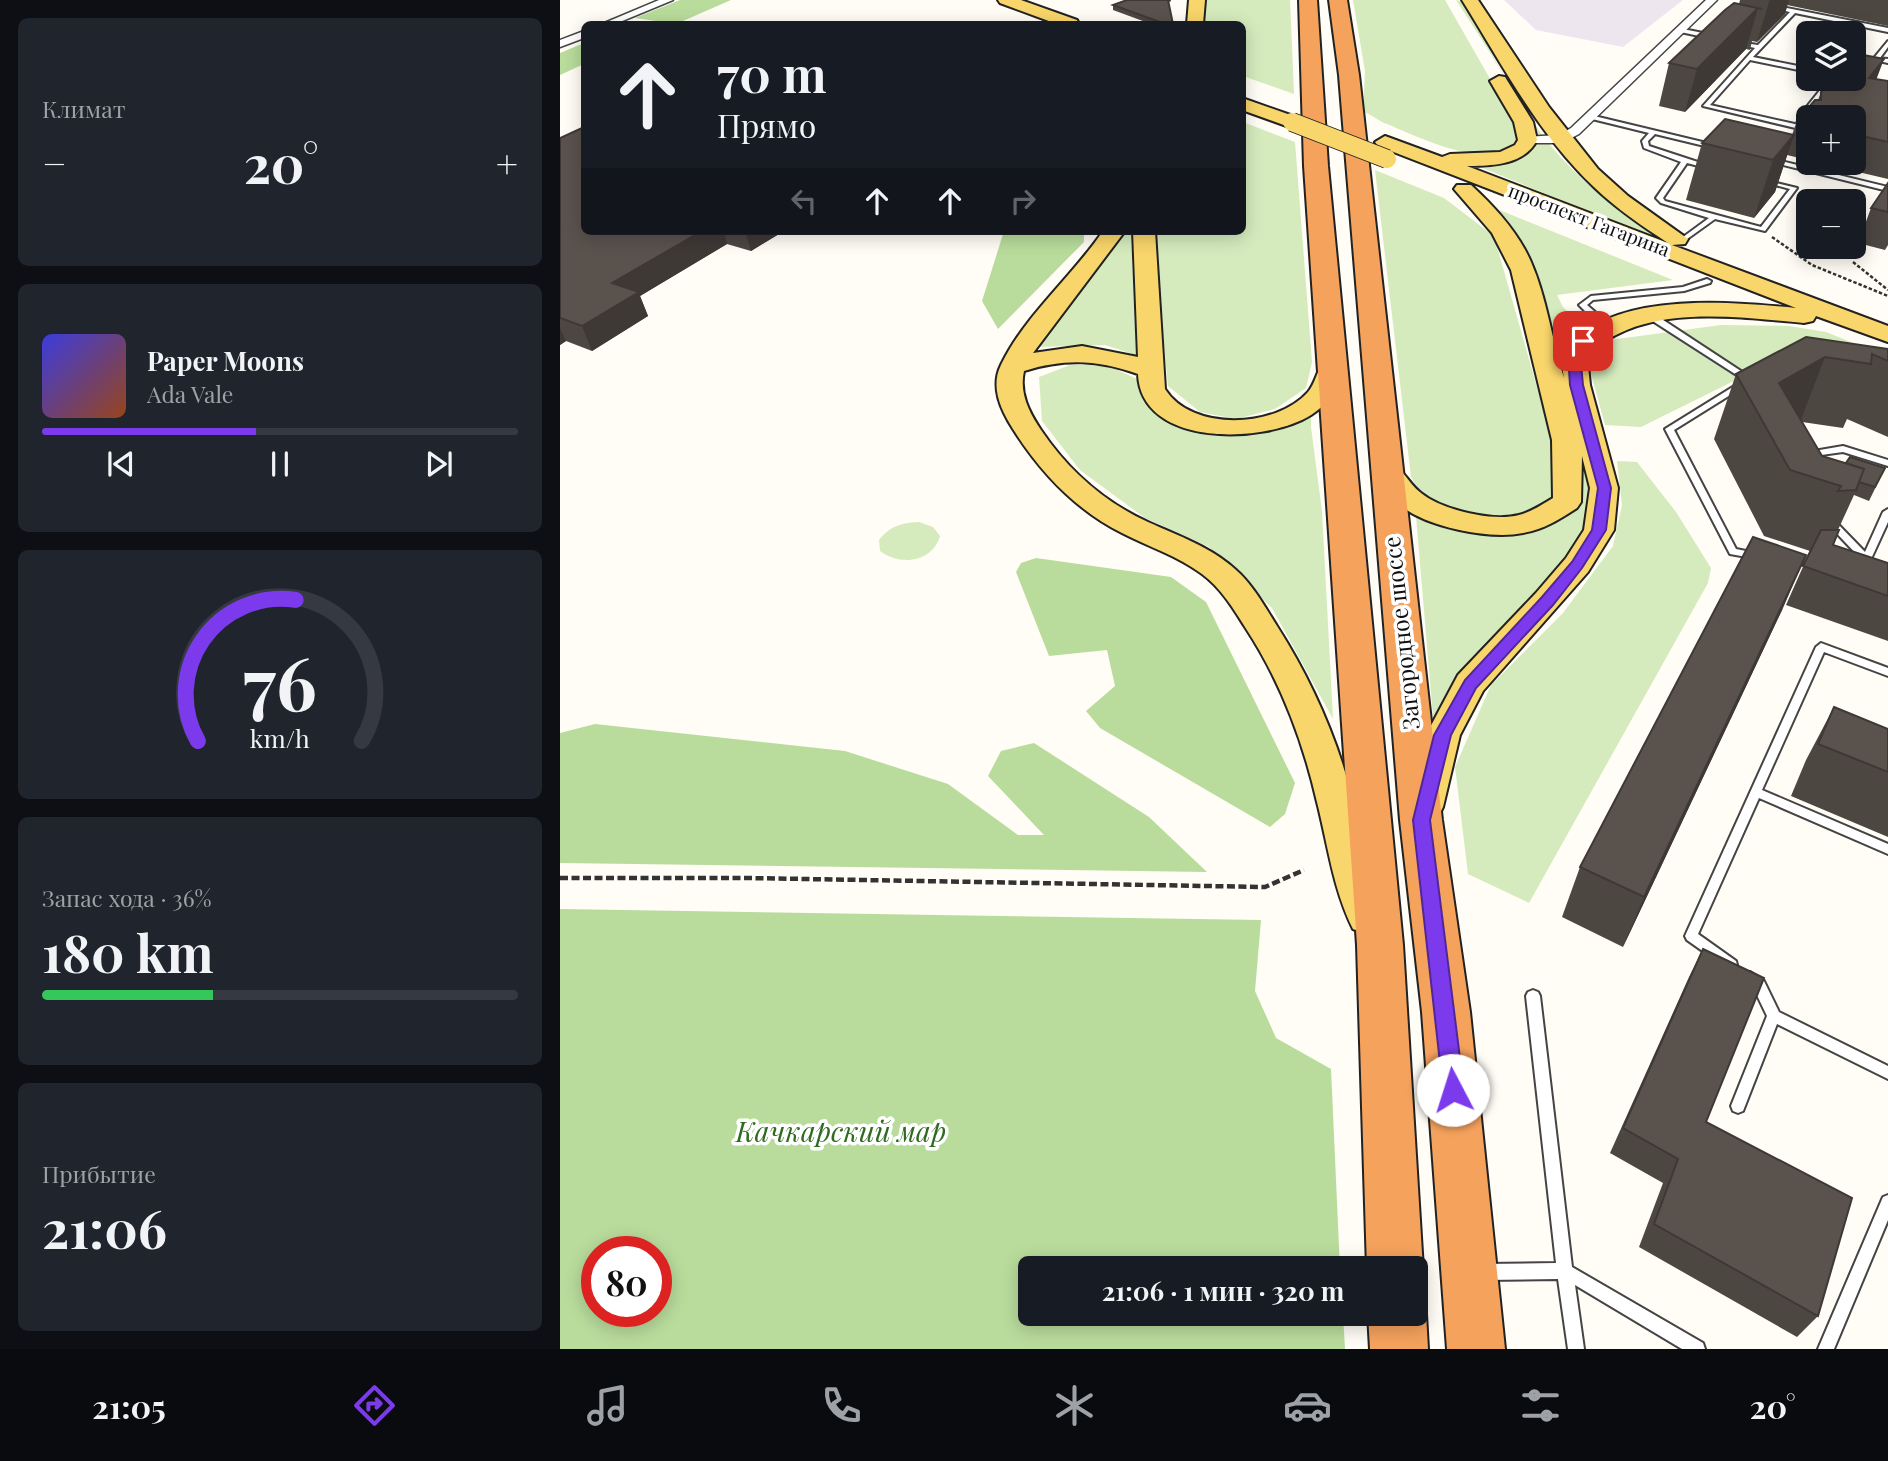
<!DOCTYPE html>
<html lang="ru">
<meta charset="utf-8">
<style>
:root{--surface:#171b24;--page:#20242c;--text:#f1f3f6;--muted:#9ea1a6;--line:#363941;--accent:#7c3aed}
body{margin:0;font-family:"Playfair Display",serif;background:var(--page);color:var(--text);height:100vh;display:flex;flex-direction:column;font-size:26px;white-space:nowrap}
*{box-sizing:border-box;margin:0}
p{font-size:23px;color:var(--muted)}
.icon{flex:none;width:38px;height:38px;fill:none;stroke:currentColor;stroke-width:2;stroke-linecap:round;stroke-linejoin:round}
.map{position:relative;flex:1;overflow:hidden}
.details{display:flex;flex-direction:column;gap:18px;padding:18px;background:#0d0f14;width:560px}
.details>*{flex:none}
.banner{position:absolute;left:21px;top:21px;width:665px;height:214px;border-radius:10px;box-shadow:0 4px 18px #0003;background:#171b24;color:var(--text);overflow:hidden}
.buttons{position:absolute;left:1236px;top:21px;display:grid;gap:14px}
.buttons a{display:grid;place-items:center;width:70px;height:70px;border-radius:10px;background:var(--surface);box-shadow:0 4px 18px #0003;font-size:35px}
.speed{position:absolute;left:21px;top:1236px;display:flex;gap:14px;font-size:35px;font-weight:700;text-align:center}
.speed>*{display:grid;place-content:center;width:91px;height:91px;border-radius:50%;background:var(--surface);box-shadow:0 4px 18px #0003;line-height:1}
.speed .limit{border:10px solid #d22;background:#fff;color:#111}
.pin{position:absolute;display:grid;place-items:center;width:60px;height:60px;color:#fff;margin:-30px;border-radius:14px;box-shadow:0 4px 10px #0006}
.me{position:absolute;width:77px;margin:-38px;rotate:355deg;stroke-linejoin:round;filter:drop-shadow(0 0 5px #0008)}
.turn{display:flex;align-items:center;gap:24px;height:147px;padding:0 21px;font-size:32px}
.turn .icon{width:91px;height:91px;stroke-width:2.5}
.turn b{display:block;font-size:49px;line-height:60px}
.lanes{display:flex;align-items:center;height:66px;padding:0 21px;background:#0003;justify-content:center;gap:35px;direction:ltr}
.lanes .off{opacity:.35}
.big{font-size:52px;font-weight:700;line-height:1.1}
.details .card{flex:1;display:flex;flex-direction:column;justify-content:center;gap:10px;min-width:0;padding:0 24px;border-radius:10px;background:var(--page)}
.details .dial{align-items:center;gap:0}
.dial svg{height:182px;overflow:visible;fill:none;stroke:var(--line);stroke-width:7;stroke-linecap:round;text-anchor:middle}
.dial text{fill:var(--text);stroke:none}
.song{display:flex;align-items:center;gap:21px}
.cover{width:84px;height:84px;border-radius:10px;background:linear-gradient(135deg,hsl(240 70% 55%),hsl(20 70% 35%))}
.played{height:7px;border-radius:4px;background:linear-gradient(90deg,var(--accent) 45%,var(--line) 45%)}
.keys{display:flex;justify-content:space-around;direction:ltr}
.heat{display:flex;justify-content:space-between;align-items:center;font-size:38px;direction:ltr}
.charge{height:10px;border-radius:5px;background:linear-gradient(90deg,#34c759 36%,var(--line) 0)}
.trip{position:absolute;left:458px;top:1256px;width:410px;height:70px;border-radius:10px;background:var(--surface);box-shadow:0 4px 18px #0003;font-weight:700;line-height:70px;text-align:center}
.tabs{display:flex;height:112px;justify-content:space-around;align-items:center;background:#090b0e;color:var(--muted)}
.tabs .icon{width:49px;height:49px}
.tabs .on{color:var(--accent)}
.tabs b{font-size:32px;color:var(--text)}
main{display:flex;flex:1;min-height:0}
.map>svg:first-child{display:block}
.industrial{fill:#eee6ef}
.green{fill:#d5ebbd}
.forest{fill:#b9dc9c;fill-rule:evenodd}
.lines{fill:none;stroke-linecap:round;stroke-linejoin:round}
.lane-casing{stroke:#444;stroke-width:4}
.street-casing{stroke:#444;stroke-width:3}
.primary-casing{stroke:#222;stroke-width:4}
.highway-casing{stroke:#222;stroke-width:4}
.path-far1{stroke:#333;stroke-width:2.5;stroke-dasharray:3.5 2;stroke-linecap:butt}
.path{stroke:#333;stroke-width:4.5;stroke-dasharray:8 3.5;stroke-linecap:butt}
.lane{fill:#fff;fill-rule:evenodd}
.street{fill:#fff;fill-rule:evenodd}
.primary{fill:#f9d66b;fill-rule:evenodd}
.highway{fill:#f5a25d;fill-rule:evenodd}
.primary-bridge-casing{stroke:#222;stroke-width:20;stroke-linecap:butt}
.primary-bridge{stroke:#f9d66b;stroke-width:18}
.wall{fill:#4d4742}
.shaded-wall{fill:#3f3936}
.building{fill:#5a524d;stroke:#3f3936;stroke-width:2}
.route{fill:#7c3aed;stroke:#51269a;stroke-width:2}
.labels{text-anchor:middle;stroke-width:7;stroke-linejoin:round;paint-order:stroke}
.far-street-label{font-size:19px;fill:#111;stroke:#fff}
.street-label{font-size:23px;fill:#111;stroke:#fff}
.near-park-label{font-size:28px;font-style:italic;fill:#2f6b1f;stroke:#fff}
</style>
<main>
<section class="details">
<div class="card"><p>Климат</p>
<div class="heat"><a>−</a><b class="big">20°</b><a>+</a></div>
</div>
<div class="card">
<div class="song"><i class="cover"></i><div><b>Paper Moons</b><p>Ada Vale</p></div></div>
<div class="played"></div>
<div class="keys"><svg class="icon" aria-label="previous" viewBox="0 0 24 24"><path d="M18 5L8 12l10 7zM5 5v14"/></svg><svg class="icon" aria-label="pause" viewBox="0 0 24 24"><path d="M8 5v14M16 5v14"/></svg><svg class="icon" aria-label="next" viewBox="0 0 24 24"><path d="M6 5l10 7-10 7zM19 5v14"/></svg></div>
</div>
<div class="card dial"><svg viewBox="0 0 100 80">
<path d="M14 69A42 42 0 1 1 86 69"/>
<path d="M14 69A42 42 0 0 1 57 7" stroke="#7c3aed"/>
<text x="50" y="56" font-size="32" font-weight="700">76</text>
<text x="50" y="72" font-size="11">km/h</text>
</svg></div>
<div class="card"><p>Запас хода · 36%</p><b class="big">180 km</b><div class="charge"></div></div>
<div class="card"><p>Прибытие</p><b class="big">21:06</b></div>
</section>
<div class="map">
<svg width="1328" height="1349" viewBox="0 0 1328 1349">
<rect width="100%" height="100%" fill="#fffdf5"/>
<path class="industrial" d="M944 0H1123L1063 47 976 30Z"/>
<path class="green" d="M642 0H730L734 94 683 76 682 24H642Z
M793 0H885L949 112 959 134 958 146C917 167 866 140 827 124 818 121 812 114 803 112L805 71Z
M896 0 903 2C932 53 967 124 1008 165 1040 198 1077 223 1115 247L908 162C931 164 957 165 974 146 972 113 916 31 896 0Z
M683 122 735 142 752 362 746 388 715 409 676 419 640 412 608 386 593 231H682Z
M815 170 884 198 934 236 1000 468 991 501 958 515H922L885 505 860 492 851 477Z
M937 209 1113 280 997 295 1003 307 1022 326 1020 332 1002 345C999 398 1039 446 1036 500 1032 554 947 626 912 665 897 680 886 699 873 717L856 516 886 529 962 533 997 522 1018 505 1022 481 1007 410 952 230Z
M562 231H571L576 355 545 345 477 347 512 303Z
M1161 325 1229 326 1266 332 1328 357 1192 372 1081 427 1045 425 1030 370 1036 351 1050 340Z
M510 365H546L582 381C585 389 587 400 591 407 609 435 688 436 717 430 729 428 741 418 751 412V427L762 511 773 719 712 608 649 547 585 518 520 470 482 421 479 377Z
M1057 461 1077 462 1116 512 1151 568 1148 583 969 903 908 874 895 767 931 685 1003 613 1053 546 1062 505Z
M359 522 373 527 380 536C372 563 340 566 320 551L319 540C330 526 341 523 359 522Z"/>
<path class="forest" d="M120 0H171L116 24 75 18Z
M24 43V64L0 75V53Z
M444 231H524V242L438 329 422 301Z
M476 558 611 577 646 602 735 783 725 814 710 827 540 728 526 711 555 686 547 650 489 656 456 572 461 563Z
M35 724 285 751 388 784 458 835H484L428 776 441 751 474 743 589 817 647 872 0 863V733Z
M0 909 701 920 695 991 716 1038 771 1069 780 1269H471V1314H783L785 1349H0ZM96 1251V1311H37V1251Z"/>
<g class="lines">
<defs>
<path id="lane" d="M1212 5 1328 28V32L1235 13 1193 57 1248 68V72L1190 60 1150 105 1248 127V131L1143 106 1195 48 1177 44V42L1198 45 1230 12 1210 8Z
M1118 28 1153 35 1156 37 1153 39 1116 31Z
M1328 41V47L1320 58 1328 59V63L1314 60V58Z
M1269 79H1275L1249 111H1245V109Z
M1030 115 1155 145V147L1153 148 1095 134 1088 141 1089 146 1153 167 1150 169 1127 163 1103 198 1105 201 1201 227 1230 189 1204 182V180L1237 188 1205 231 1155 219 1123 242H1119V240L1149 218 1101 203 1096 198 1121 162 1084 148 1082 141 1089 133 1028 118V116Z
M1213 159 1328 187V191L1211 162 1210 161Z
M1147 279 1151 281 1150 283 1124 291 1033 300 1027 305 1042 318 1055 323 1056 325 1052 327 1036 322 1019 305 1031 296 1123 287Z
M1088 314H1094L1193 379 1189 381H1186L1088 318Z
M1176 385H1179L1183 387 1114 430 1176 549 1201 554 1203 556 1198 559 1170 554 1105 429Z
M1283 446 1328 460V466L1283 452 1254 456 1251 461 1248 462 1244 459 1248 452Z
M1328 509V522L1311 559 1306 562 1303 561 1265 521 1267 519H1273L1305 552 1323 512Z
M1261 643 1328 668V676L1264 652 1202 790 1328 844V854L1199 798 1138 934 1176 961 1177 965 1176 969 1171 971 1127 940 1125 936 1256 647Z
M1190 972 1204 981 1219 1012 1328 1066V1079L1217 1024 1183 1111 1178 1113 1173 1111 1171 1106 1207 1016 1194 989 1185 982 1184 978 1185 974Z
M973 990 978 992 980 996 1012 1267 1143 1343 1145 1349H1122L1015 1285 1024 1349H1008L998 1279 924 1280 919 1277 916 1272 919 1267 924 1264 996 1263 966 996 968 992Z
M1328 1195V1220L1274 1349H1258L1323 1197Z"/>
<path id="street" d="M99 0H113L55 24H42Z
M1146 0H1157L1019 134 1002 143H964V137L999 135 1011 128Z
M24 31V38L0 47V40Z"/>
<path id="primary" d="M438 0H461L517 20 519 24H497L440 3Z
M629 0H645L643 24H627Z
M902 0H918L989 107 1038 169 1068 196 1128 239 1125 244 1112 245 1328 326V342L1256 316 1253 321 1244 323C1174 317 1081 302 1027 356L1030 385 1058 488 1054 530 1028 572 923 691 900 735 883 807 878 817 865 822 852 817 847 807 866 735 898 675 976 593 1006 558 1024 530 1030 488 1022 456 1021 502 1017 508C1000 519 983 530 963 533 931 540 864 527 839 504 828 495 820 481 812 470L816 464C841 458 844 480 861 493 882 510 933 522 959 515 971 512 983 504 993 498L992 440 951 270 932 233 894 189 897 185H911C935 207 958 232 971 262 987 299 992 341 1004 378 1003 371 1000 359 1003 352 1005 348 1010 344 1014 340 1065 292 1171 302 1236 308L818 146 815 142 825 136 882 157 890 154 940 152 955 145 958 140 954 122 930 81 939 76 945 77 973 122 977 140C964 165 933 166 907 166L1108 243C1082 226 1057 209 1035 188 979 136 942 64 902 0Z
M682 98 739 118 742 122 732 128 682 110Z
M543 231H565L473 353 522 346 578 357 573 231H595L605 389C632 432 716 428 748 392 755 384 757 371 763 363L772 360 781 363 785 368C776 387 769 404 751 415 705 444 581 448 578 374 538 360 506 358 464 371 459 393 469 412 481 430 508 470 544 502 588 522 619 536 651 547 676 570 693 585 705 607 717 626 751 679 777 738 793 800 804 839 811 879 827 917L821 929 807 934 793 929C773 889 768 845 757 802 743 741 720 680 685 627 673 608 661 588 642 574 618 556 589 547 562 533 516 510 481 473 453 429 441 410 430 387 441 365 465 315 512 277 543 231Z"/>
<path id="highway" d="M739 0H757L768 166 843 945 863 1269 856 1287V1269H807L797 945 744 166Z
M769 0H787L799 75 882 820 910 1012 945 1349H887L862 1012 840 820 779 75Z
M856 1293 866 1314 868 1349H810L808 1314H856Z"/>
</defs>
<use href="#lane" class="lane-casing"/>
<use href="#street" class="street-casing"/>
<use href="#primary" class="primary-casing"/>
<use href="#highway" class="highway-casing"/>
<path class="path-far1" d="M1212 237 1252 265 1328 296
M1293 262 1328 290"/>
<path class="path" d="M0 878H188L705 887 744 870"/>
<use href="#lane" class="lane"/>
<use href="#street" class="street"/>
<use href="#primary" class="primary"/>
<use href="#highway" class="highway"/>
<defs>
<path id="primary-bridge" d="M732 122 827 159"/>
</defs>
<use href="#primary-bridge" class="primary-bridge-casing"/>
<use href="#primary-bridge" class="primary-bridge"/>
</g>
<path class="wall" d="M567 0H611V1L608 3 613 24H591L553 10V5Z
M1180 0H1328V26L1227 5 1225 14 1197 42 1192 41 1190 50 1186 49 1125 112 1099 106 1109 63 1179 4Z
M1316 79 1328 81V179L1260 163H1293V117H1248V160L1227 155 1215 192 1194 218 1126 200 1142 143 1232 135 1237 121 1258 100 1261 92Z
M0 138 24 231H224L191 251 167 244 80 296 88 316 32 351 6 341 0 345Z
M1328 183V245L1325 250 1298 243 1311 208Z
M1246 337 1328 349V437L1287 419 1283 428 1242 422 1262 456 1286 463 1325 468 1309 501 1294 495 1278 530 1273 545 1328 563V641L1226 605 1250 551 1204 536 1154 439 1176 374Z
M1223 608 1063 947 1002 917 1020 867Z
M1274 707 1328 729V837L1231 796 1246 760Z
M1143 949 1146 1122 1258 1316 1237 1337 1079 1247 1103 1183 1050 1153 1129 977Z"/>
<path class="shaded-wall" d="M1210 0H1229L1225 14 1197 42 1209 2Z
M1198 8 1186 49 1125 112 1137 69Z
M1324 59 1312 91 1309 78Z
M1234 135 1215 192 1194 218 1213 160Z
M142 231H164L167 244 80 296 88 316 32 351 22 326 52 283Z
M185 231H224L191 251Z
M0 328 6 341 0 345Z
M1265 357 1240 422 1219 383Z
M1246 555 1223 608 1063 947 1084 897Z"/>
<path class="building" d="M567 0H608L613 24H605L553 5Z
M1174 3 1202 9 1198 8 1137 69 1109 63 1165 10Z
M1293 53 1324 59 1309 78 1328 81V142L1293 134V117H1248V124L1237 121 1255 100H1261V92L1272 79H1293Z
M1165 119 1234 135 1213 160 1142 143Z
M24 127V231H142L52 283 79 292 22 326 0 318V138Z
M1328 183V212L1311 208Z
M1246 337 1328 349V361L1312 354 1311 364 1265 357 1219 383 1262 456 1304 469 1296 490 1278 491 1281 486 1230 470 1176 374Z
M1290 457 1325 468 1315 487 1299 482 1304 469 1286 463Z
M1261 530H1279L1273 545 1328 563V596L1243 566Z
M1193 537 1246 555 1084 897 1020 867Z
M1274 707 1328 729V772L1258 744Z
M1143 949 1204 978 1146 1122 1292 1198 1258 1316 1094 1224 1118 1159 1063 1128Z"/>
<path class="route" d="M1018 338 1028 341 1020 354 1023 385 1051 488 1046 530 1022 568 993 605 916 688 891 735 870 820 904 1090 901 1097 893 1100 886 1097 883 1090 853 820 874 735 905 680 982 597 1012 562 1032 530 1038 488 1010 385 1008 354Z"/>
<g class="labels">
<g class="far-street-label">
<text transform="translate(1029 220) rotate(21)" y="7">проспект Гагарина</text>
</g>
<g class="street-label">
<text transform="translate(842 633) rotate(-96)" y="8">Загородное шоссе</text>
</g>
<g class="near-park-label">
<text x="281" y="1142">Качкарский мар</text>
</g>
</g>
</svg>
<div class="buttons">
<a><svg class="icon" aria-label="layers" viewBox="0 0 24 24"><path d="M12 4l9 5-9 5-9-5zM3 14l9 5 9-5"/></svg></a>
<a>+</a>
<a>−</a>
</div>
<div class="speed"><div class="limit">80</div></div>
<div class="pin" style="left:1023px;top:341px;background:#d93025"><svg class="icon" aria-label="arrive" viewBox="0 0 24 24"><path d="M6 21V4h12l-3 4 3 4H6"/></svg></div>
<svg class="me" style="left:893px;top:1090px" viewBox="-20 -20 40 40"><circle r="19" fill="#fff"/><path d="M0-13L10 11 0 6-10 11z" fill="#7c3aed"/></svg>
<div class="trip">21:06 · 1 мин · 320 m</div>
<div class="banner">
<div class="turn"><svg class="icon" aria-label="ahead" viewBox="0 0 24 24"><path d="M12 20V5M6 11l6-6 6 6"/></svg><div><b>70 m</b>Прямо</div></div>
<div class="lanes"><svg class="icon off" aria-label="left" viewBox="0 0 24 24"><path d="M17 20v-9H6M10 6l-5 5 5 5"/></svg><svg class="icon" aria-label="ahead" viewBox="0 0 24 24"><path d="M12 20V5M6 11l6-6 6 6"/></svg><svg class="icon" aria-label="ahead" viewBox="0 0 24 24"><path d="M12 20V5M6 11l6-6 6 6"/></svg><svg class="icon off" aria-label="right" viewBox="0 0 24 24"><path d="M7 20v-9h11M14 6l5 5-5 5"/></svg></div>
</div>
</div>
</main>
<nav class="tabs">
<b>21:05</b>
<svg class="icon on" aria-label="directions" viewBox="0 0 24 24"><path d="M12 3l9 9-9 9-9-9zM9 14v-3h6M13 9l2 2-2 2"/></svg>
<svg class="icon" aria-label="music" viewBox="0 0 24 24"><path d="M9 18V5l10-2v13"/><circle cx="6" cy="18" r="3"/><circle cx="16" cy="16" r="3"/></svg>
<svg class="icon" aria-label="phone" viewBox="0 0 24 24"><path d="M5 4h4l2 5-3 2q2 4 5 5l2-3 5 2v4C11 20 4 13 5 4z"/></svg>
<svg class="icon" aria-label="climate" viewBox="0 0 24 24"><path d="M12 3v18M4 7l16 10M4 17L20 7"/></svg>
<svg class="icon" aria-label="car" viewBox="0 0 24 24"><path d="M5 17H2v-5l4-1 3-4h7l3 4 3 1v5h-3M9 17h6M6 11h13"/><circle cx="7" cy="17" r="2"/><circle cx="17" cy="17" r="2"/></svg>
<svg class="icon" aria-label="filters" viewBox="0 0 24 24"><path d="M4 7h16M4 17h16"/><circle cx="9" cy="7" r="2"/><circle cx="15" cy="17" r="2"/></svg>
<b>20°</b>
</nav>
